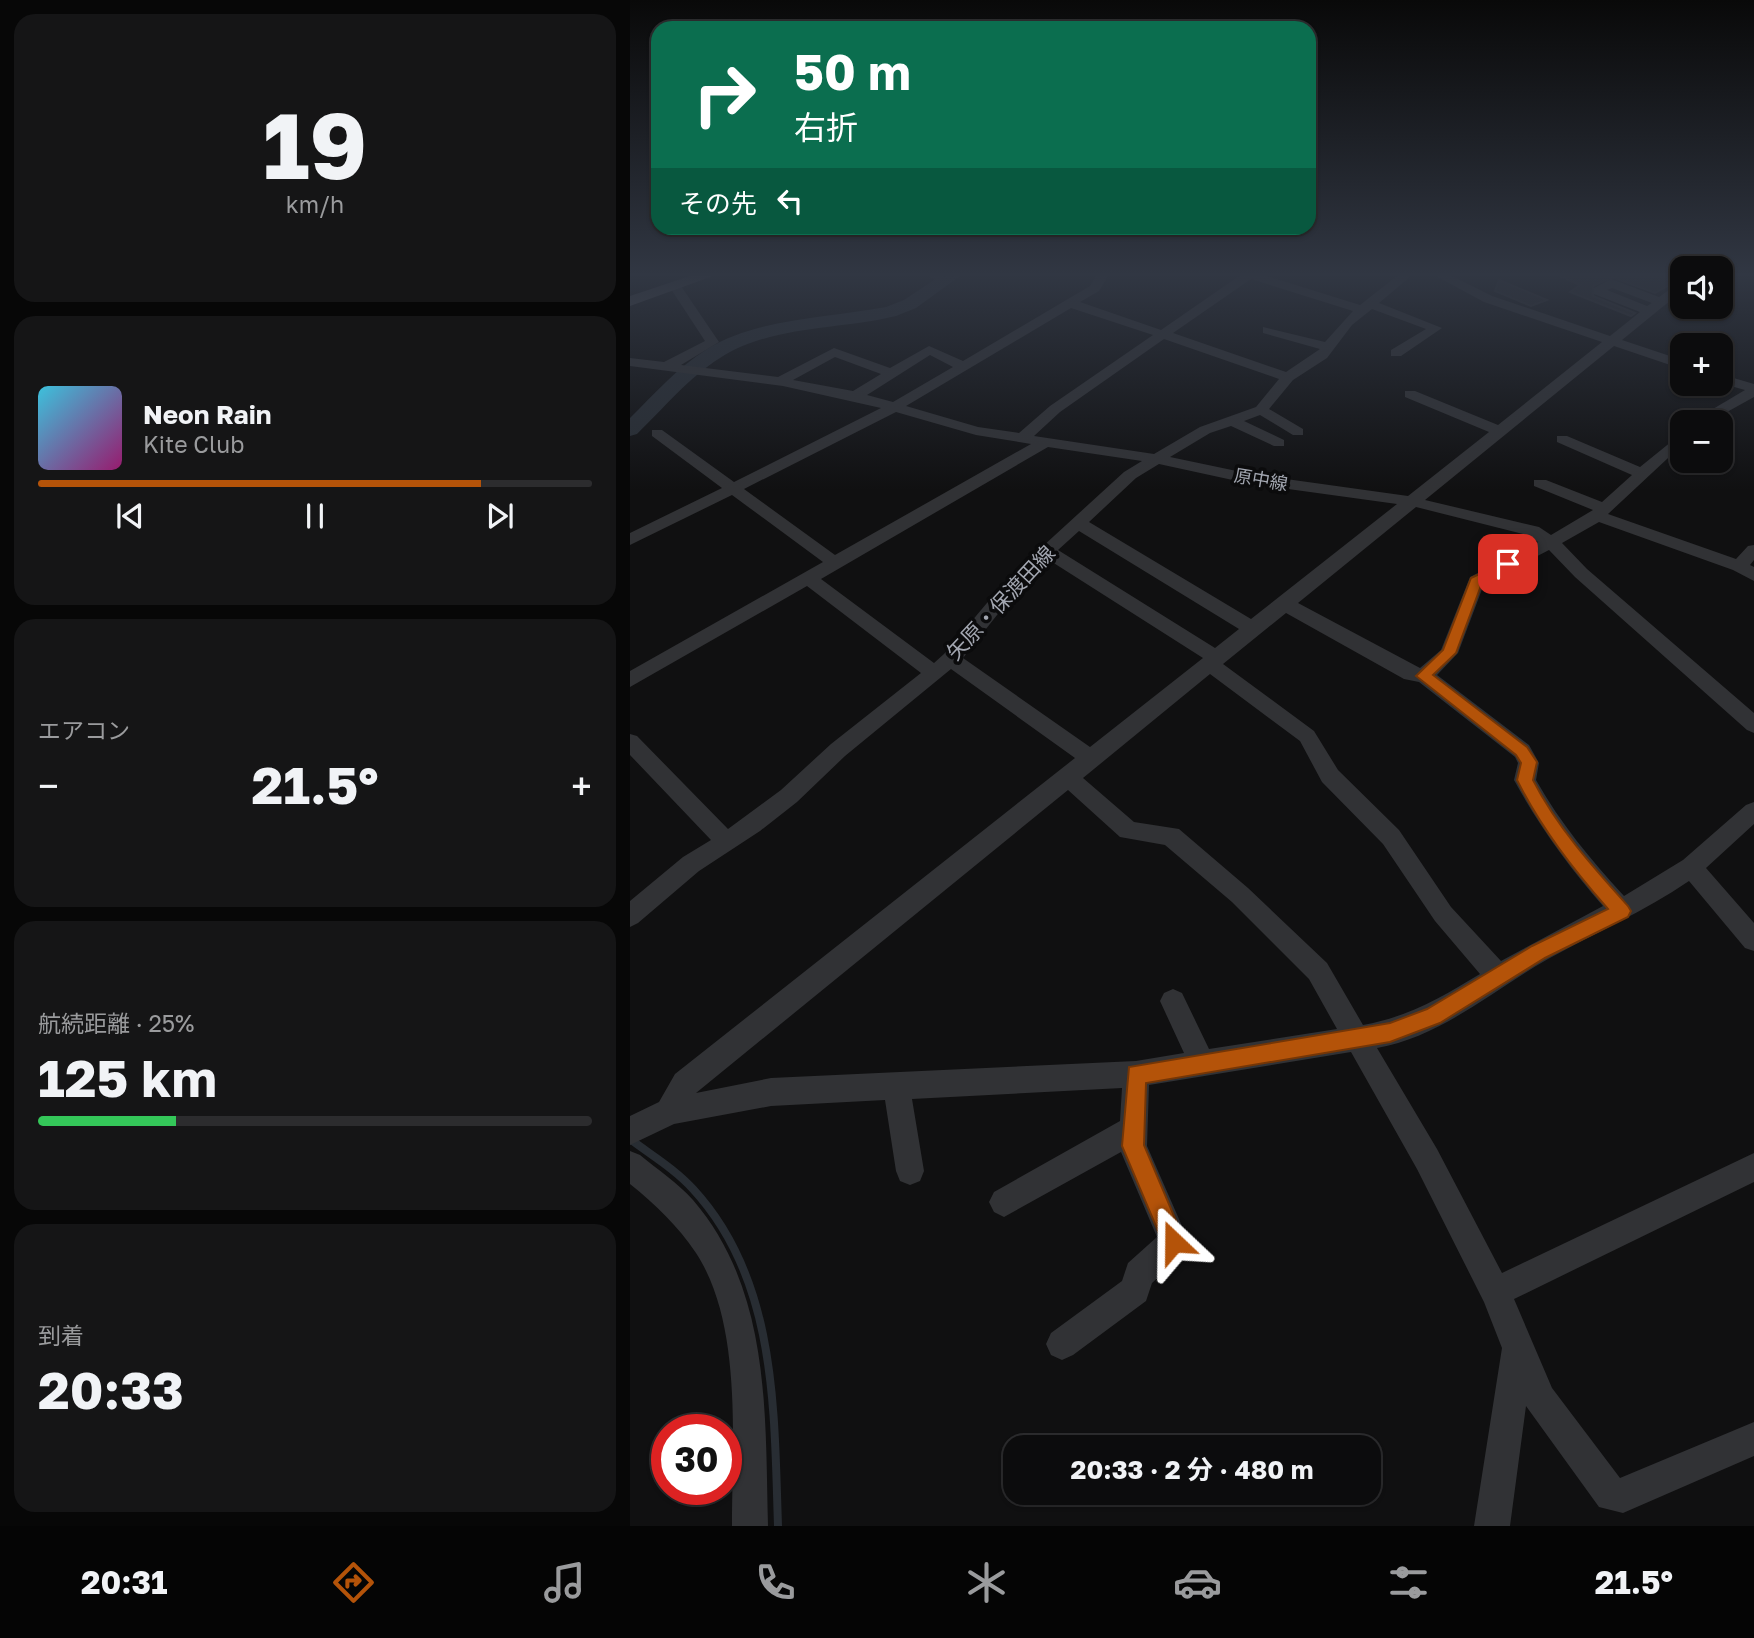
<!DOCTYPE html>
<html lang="ja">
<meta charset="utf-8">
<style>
:root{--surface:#0c0c0d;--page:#151516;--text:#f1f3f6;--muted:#9a9b9d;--line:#2c2c2e;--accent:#b45309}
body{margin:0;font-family:"Golos Text","Noto Sans JP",sans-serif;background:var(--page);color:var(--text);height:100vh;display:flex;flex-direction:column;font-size:26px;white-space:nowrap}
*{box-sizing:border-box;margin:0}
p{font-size:23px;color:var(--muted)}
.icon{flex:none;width:38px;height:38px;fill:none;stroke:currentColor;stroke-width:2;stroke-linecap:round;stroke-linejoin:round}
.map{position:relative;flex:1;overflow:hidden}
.side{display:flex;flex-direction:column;gap:14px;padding:14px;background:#070707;width:630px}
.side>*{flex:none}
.top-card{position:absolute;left:21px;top:21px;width:665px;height:214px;border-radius:21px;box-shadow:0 2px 5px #0004,0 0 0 2px var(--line);background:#0b6e4f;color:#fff;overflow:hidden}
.tools{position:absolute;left:1040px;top:256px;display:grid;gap:14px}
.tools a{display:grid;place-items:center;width:63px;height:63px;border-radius:14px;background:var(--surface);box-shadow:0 2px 5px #0004,0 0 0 2px var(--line);font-size:35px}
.speed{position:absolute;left:21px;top:1414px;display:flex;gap:14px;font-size:35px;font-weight:700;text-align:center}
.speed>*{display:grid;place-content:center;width:91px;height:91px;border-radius:50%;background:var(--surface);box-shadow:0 2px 5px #0004,0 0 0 2px var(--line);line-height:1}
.speed .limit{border:10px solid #d22;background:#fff;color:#111}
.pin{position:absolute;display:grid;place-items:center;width:60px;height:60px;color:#fff;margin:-30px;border-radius:14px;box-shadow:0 4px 10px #0006}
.me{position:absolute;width:77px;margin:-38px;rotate:337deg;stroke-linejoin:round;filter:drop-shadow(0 0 5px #0008)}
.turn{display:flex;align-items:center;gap:24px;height:147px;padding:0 28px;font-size:32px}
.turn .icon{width:91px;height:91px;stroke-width:2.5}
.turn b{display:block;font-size:49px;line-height:60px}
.then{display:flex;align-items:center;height:66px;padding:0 28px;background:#0003;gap:14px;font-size:26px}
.big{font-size:52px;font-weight:700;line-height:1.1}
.side .tile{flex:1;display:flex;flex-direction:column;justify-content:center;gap:10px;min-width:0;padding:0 24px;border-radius:21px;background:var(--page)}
.side .dial{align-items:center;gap:0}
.dial b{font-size:91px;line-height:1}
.song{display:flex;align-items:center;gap:21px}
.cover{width:84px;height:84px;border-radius:10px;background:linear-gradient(135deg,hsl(190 70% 55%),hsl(320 70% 35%))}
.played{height:7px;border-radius:4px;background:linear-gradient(90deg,var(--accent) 80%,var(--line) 80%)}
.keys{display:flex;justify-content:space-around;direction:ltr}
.heat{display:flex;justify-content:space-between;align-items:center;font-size:38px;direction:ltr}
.charge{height:10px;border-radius:5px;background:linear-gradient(90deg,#34c759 25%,var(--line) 0)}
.trip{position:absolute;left:373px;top:1435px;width:378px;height:70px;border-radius:21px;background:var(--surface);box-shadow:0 2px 5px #0004,0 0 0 2px var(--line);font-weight:700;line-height:70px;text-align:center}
.tab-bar{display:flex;height:112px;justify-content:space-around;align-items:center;background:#050505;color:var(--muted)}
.tab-bar .icon{width:49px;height:49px}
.tab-bar .current{color:var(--accent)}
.tab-bar b{font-size:32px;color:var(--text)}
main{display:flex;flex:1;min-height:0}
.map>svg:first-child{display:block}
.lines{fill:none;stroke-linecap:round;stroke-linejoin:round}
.stream{stroke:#282d33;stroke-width:8}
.river{fill:#282d33;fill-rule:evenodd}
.building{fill:#232325;stroke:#2a2a2d;stroke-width:2}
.minor{fill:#313235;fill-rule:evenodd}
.major{fill:#4e4f54;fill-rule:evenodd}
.route{fill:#b45309;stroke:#753606;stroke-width:2}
.labels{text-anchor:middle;stroke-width:7;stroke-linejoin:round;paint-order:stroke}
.far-street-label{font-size:18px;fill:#a2a6b0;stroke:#0b0b0c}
.street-label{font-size:21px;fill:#a2a6b0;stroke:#0b0b0c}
</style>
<main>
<section class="side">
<div class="tile dial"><b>19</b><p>km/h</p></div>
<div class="tile">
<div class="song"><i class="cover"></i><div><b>Neon Rain</b><p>Kite Club</p></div></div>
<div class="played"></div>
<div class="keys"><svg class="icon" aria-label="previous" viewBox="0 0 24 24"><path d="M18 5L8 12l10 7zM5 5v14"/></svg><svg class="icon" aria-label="pause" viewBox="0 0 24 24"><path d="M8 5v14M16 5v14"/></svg><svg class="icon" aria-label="next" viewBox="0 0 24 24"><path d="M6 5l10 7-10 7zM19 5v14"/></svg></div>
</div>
<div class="tile"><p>エアコン</p>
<div class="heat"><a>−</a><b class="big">21.5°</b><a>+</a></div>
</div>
<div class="tile"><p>航続距離 · 25%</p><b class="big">125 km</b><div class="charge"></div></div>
<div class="tile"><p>到着</p><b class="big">20:33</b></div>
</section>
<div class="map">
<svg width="1124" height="1526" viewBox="0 0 1124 1526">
<rect width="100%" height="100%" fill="#101011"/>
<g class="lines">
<path class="stream" d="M0 1139C21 1155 45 1169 63 1189 147 1280 144 1409 148 1526"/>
<path class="river" d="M310 276H330L286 308 266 316C209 330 141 325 90 358 58 378 34 408 7 434L0 436V418C24 394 47 368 77 349 128 318 197 318 256 307L274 300Z"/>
</g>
<path class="building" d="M930 276H1052V278L1025 293 982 277 963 286V296L1005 313 1001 316 940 292 950 285Z
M869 280 917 300 901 306 865 291Z"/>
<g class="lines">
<path class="minor" d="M299 276H313L314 278 308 282Z
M466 276H478L469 291 450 302 531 330 609 276H637L730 305 767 276H781L749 303 812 328 771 356H761V350L796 329 742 309 722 325 697 358 663 380 639 409 673 429V435H663L630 415 614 421 654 440V446H644L601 426 580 433 540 457 621 474 778 496 859 432 775 397V391H785L868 425 972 342 854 302 806 276H822L862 296 980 336 1010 312 964 294V288L981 279 1029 297 1052 281V291L992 340 1052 360V369L984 346 795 500 909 527 921 535 963 510 904 486V480H916L972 502 1002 475 927 442V436H937L1010 467 1052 433V445L978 514 1106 559 1118 546 1124 545V560L1120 565 1124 567V581L1103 570 969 522 932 543 957 569 1124 713V733L1117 730 945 577 919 550 854 584 828 653 807 675 899 745 909 763 906 780C930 823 961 860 994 896L1053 860 1116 805 1124 802V824L1076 868 1124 923V951L1115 948 1059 881C1013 912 967 932 918 959 863 990 811 1037 747 1048L807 1149 872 1273 1124 1153V1182L884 1299 922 1388 990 1478 1124 1422V1456L993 1513 969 1507 896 1406 880 1526H844L872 1348 854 1302 787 1169 721 1052 519 1085 517 1146 559 1242 555 1253 522 1283 516 1301 443 1355 432 1360 421 1355 416 1344 421 1333 492 1281 498 1263 527 1237 491 1152 374 1217 364 1212 359 1202 364 1192 490 1121 492 1088 282 1099 294 1171 290 1181 280 1185 270 1181 266 1171 255 1100 141 1106 44 1124 0 1145V1116L29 1102 45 1074 445 758 321 669 215 756 167 802 130 831 69 871 8 923 0 927V901L53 857 81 840 0 755V734L7 736 98 829 151 790 201 744 291 673 177 586 0 687V671L193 562 102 495 0 545V533L92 488 22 436V430H32L104 482 251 408 153 386 0 366V358L34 362 75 341 39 286 45 282 49 283 89 342 51 365 148 377 204 348 260 368 299 346 333 361 460 286ZM621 279 723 311 695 342 633 327V333L690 349 656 372 543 333ZM982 288 1022 303 1017 306 977 290ZM441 308 523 335 420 406 389 433 348 427 276 406ZM534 339 649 379 626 407 570 427 524 454 404 436 430 412ZM300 355 323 367 263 402 237 395ZM205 357 251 374 223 391 163 380ZM266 412 346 435 401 444 205 555 114 489ZM418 447 512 461 494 472 378 578 314 654 304 663 191 579ZM529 464 621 484 767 504 621 619 459 522 506 478ZM786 507 897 535 908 542 840 577 811 650 790 668 668 603ZM449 531 609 629 585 648 428 550ZM419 560 573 658 460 747 333 658 390 586ZM656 613 774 679 789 682 885 757 888 763 884 780C909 826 939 867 973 906L871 961 821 907 769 830 708 770 684 731 593 664ZM580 674 670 741 692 782 753 844 805 921 850 974C812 997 778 1017 733 1025L697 963 618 888 549 829 504 822 453 778ZM438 790 490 837 535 845 602 902 679 979 707 1029 579 1049 552 993 543 989 534 993 530 1001 554 1053 506 1061 141 1078 66 1093Z
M1090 374 1124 384V397L1079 422H1061L1115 390 1090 383Z
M0 1151 10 1155C28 1170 48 1183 63 1200 141 1291 135 1414 138 1526H102C102 1443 113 1325 66 1253 47 1225 26 1205 0 1184Z"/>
<path class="major" d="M60 276H83L0 306V296Z"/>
</g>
<linearGradient id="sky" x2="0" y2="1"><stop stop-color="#090909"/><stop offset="0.56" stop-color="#313743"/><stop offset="1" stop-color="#313743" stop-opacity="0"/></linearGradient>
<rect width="1124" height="490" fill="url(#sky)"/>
<path class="route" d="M878 560 882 561V567L852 583 826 653 803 675 897 747 907 762 903 780C927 827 963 867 998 906L1001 911 998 917 915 958 810 1023 760 1042 516 1083 514 1145 555 1242 552 1250 544 1253 536 1250 492 1146 499 1067 760 1023 797 1009 902 946 978 909C943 869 911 828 887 780L891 763 886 755 786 676 813 650 841 578Z"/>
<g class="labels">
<g class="far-street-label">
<text transform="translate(631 480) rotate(10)" y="6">原中線</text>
</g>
<g class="street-label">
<text transform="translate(371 603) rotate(-47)" y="7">矢原・保渡田線</text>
</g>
</g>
</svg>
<div class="tools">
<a><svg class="icon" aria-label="sound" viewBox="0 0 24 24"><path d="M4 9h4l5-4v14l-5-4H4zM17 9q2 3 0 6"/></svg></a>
<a>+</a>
<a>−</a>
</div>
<div class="speed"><div class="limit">30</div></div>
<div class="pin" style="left:878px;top:564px;background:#d93025"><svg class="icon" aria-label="arrive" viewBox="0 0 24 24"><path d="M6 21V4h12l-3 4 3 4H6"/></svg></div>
<svg class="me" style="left:544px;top:1242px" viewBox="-20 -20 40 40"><path d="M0-17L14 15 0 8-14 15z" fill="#b45309" stroke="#fff" stroke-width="4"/></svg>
<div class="trip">20:33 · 2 分 · 480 m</div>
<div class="top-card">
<div class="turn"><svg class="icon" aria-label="right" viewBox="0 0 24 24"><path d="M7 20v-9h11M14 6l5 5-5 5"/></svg><div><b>50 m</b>右折</div></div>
<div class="then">その先<svg class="icon" aria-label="left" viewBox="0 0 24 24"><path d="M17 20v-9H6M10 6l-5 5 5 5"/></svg></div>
</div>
</div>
</main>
<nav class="tab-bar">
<b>20:31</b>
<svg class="icon current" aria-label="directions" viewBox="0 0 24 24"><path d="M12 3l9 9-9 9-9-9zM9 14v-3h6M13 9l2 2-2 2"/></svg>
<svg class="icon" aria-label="music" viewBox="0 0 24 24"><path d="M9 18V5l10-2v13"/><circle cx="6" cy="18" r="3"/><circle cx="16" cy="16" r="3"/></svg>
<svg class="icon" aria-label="phone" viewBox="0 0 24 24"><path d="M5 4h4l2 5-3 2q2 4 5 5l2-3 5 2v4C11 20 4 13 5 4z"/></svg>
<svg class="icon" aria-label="climate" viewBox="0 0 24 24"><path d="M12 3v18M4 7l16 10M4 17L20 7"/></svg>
<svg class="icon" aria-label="car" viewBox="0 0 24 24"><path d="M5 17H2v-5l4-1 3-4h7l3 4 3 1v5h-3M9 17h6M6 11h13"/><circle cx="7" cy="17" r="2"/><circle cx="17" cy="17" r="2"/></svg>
<svg class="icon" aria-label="filters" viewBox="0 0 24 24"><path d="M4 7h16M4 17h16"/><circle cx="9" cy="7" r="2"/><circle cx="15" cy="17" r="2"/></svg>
<b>21.5°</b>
</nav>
